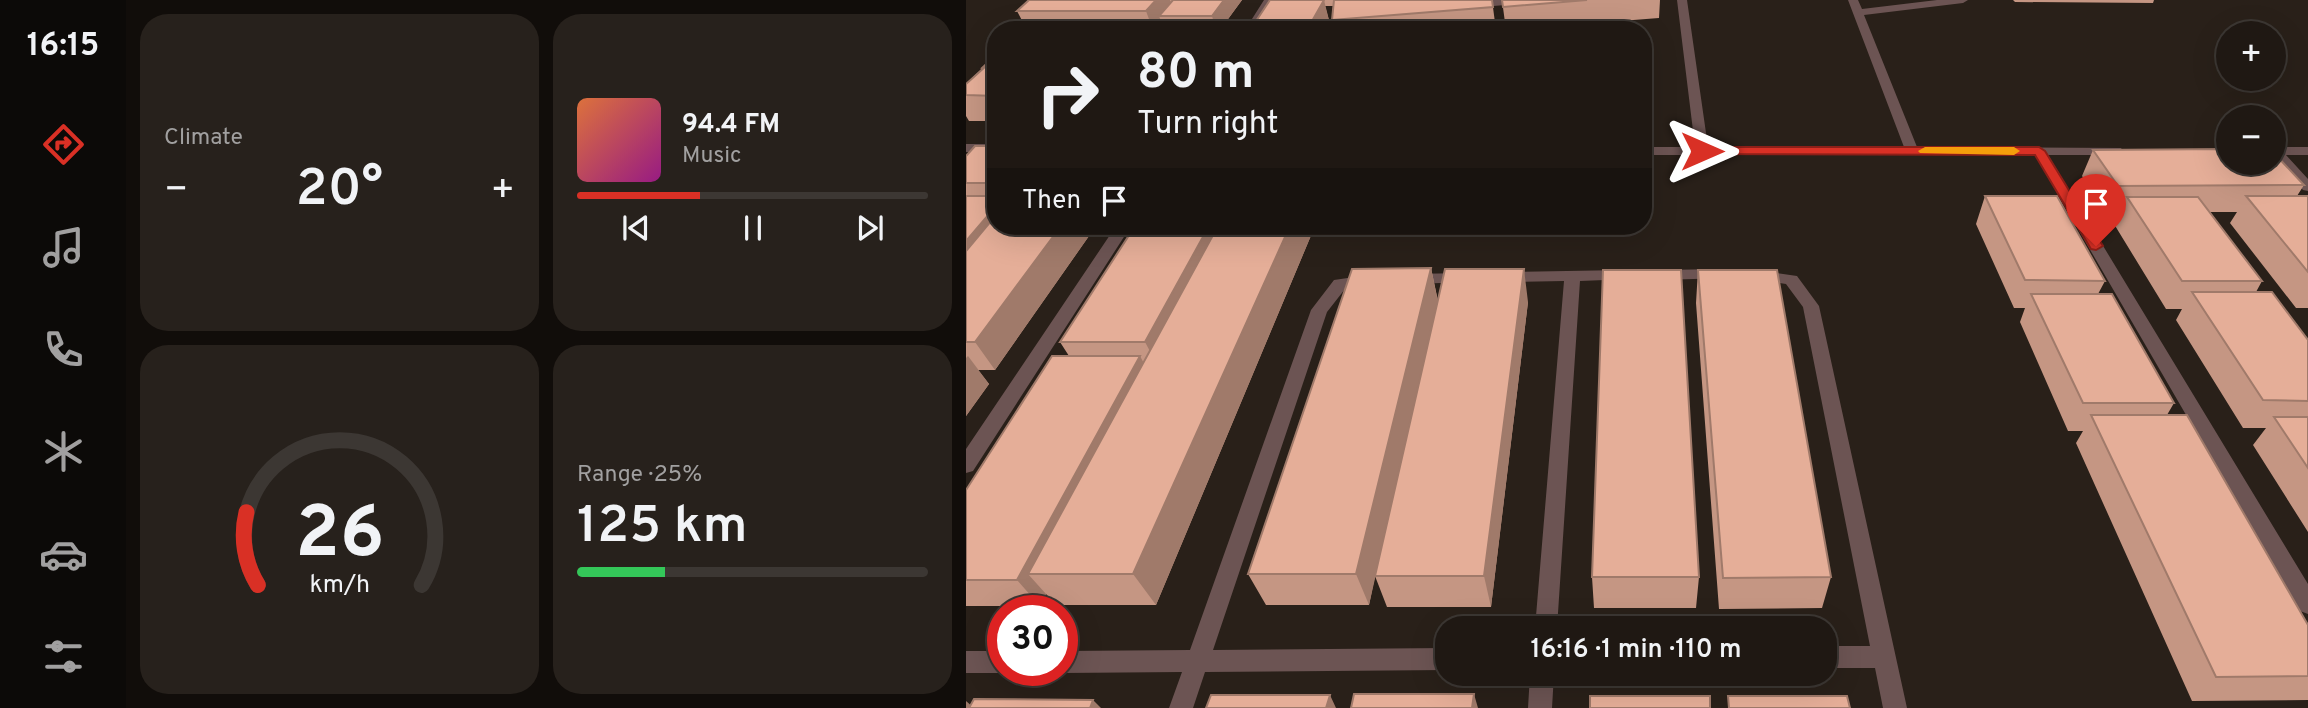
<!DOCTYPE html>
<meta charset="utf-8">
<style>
:root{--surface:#1f1813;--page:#27211c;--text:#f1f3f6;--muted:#a1a0a0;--line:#3c3733;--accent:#d93025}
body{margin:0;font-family:Overpass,sans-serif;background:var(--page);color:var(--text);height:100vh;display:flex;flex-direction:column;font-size:26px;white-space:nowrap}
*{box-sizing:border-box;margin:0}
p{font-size:23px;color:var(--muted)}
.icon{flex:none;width:38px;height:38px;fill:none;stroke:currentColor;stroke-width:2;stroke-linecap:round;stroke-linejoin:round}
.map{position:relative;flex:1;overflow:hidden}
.sheet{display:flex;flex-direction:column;gap:14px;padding:14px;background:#110d0a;width:840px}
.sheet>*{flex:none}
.top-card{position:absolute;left:21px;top:21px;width:665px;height:214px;border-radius:28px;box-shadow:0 7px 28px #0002,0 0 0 2px var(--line);background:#1f1813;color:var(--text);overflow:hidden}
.tools{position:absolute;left:1250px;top:21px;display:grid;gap:14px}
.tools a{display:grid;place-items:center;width:70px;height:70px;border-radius:50%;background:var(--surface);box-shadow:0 7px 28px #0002,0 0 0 2px var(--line);font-size:35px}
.speed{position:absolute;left:21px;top:595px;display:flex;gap:14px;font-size:35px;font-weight:700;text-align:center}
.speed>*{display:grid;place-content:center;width:91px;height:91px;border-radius:50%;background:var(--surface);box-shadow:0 7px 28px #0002,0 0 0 2px var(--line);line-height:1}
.speed .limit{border:10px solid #d22;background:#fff;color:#111}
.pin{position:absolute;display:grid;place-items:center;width:60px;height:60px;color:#fff;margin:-72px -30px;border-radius:50% 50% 50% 0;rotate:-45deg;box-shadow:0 0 7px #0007}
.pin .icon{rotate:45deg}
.me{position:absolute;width:77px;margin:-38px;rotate:90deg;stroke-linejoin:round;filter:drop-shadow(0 0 5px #0008)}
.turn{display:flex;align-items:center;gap:24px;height:147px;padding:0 35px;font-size:32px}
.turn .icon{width:91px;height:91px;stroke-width:2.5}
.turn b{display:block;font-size:49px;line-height:60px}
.then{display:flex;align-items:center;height:66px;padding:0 35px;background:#0003;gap:14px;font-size:26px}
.big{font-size:52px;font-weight:600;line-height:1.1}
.sheet .tile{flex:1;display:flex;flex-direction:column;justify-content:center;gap:10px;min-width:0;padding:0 24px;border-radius:28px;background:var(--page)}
.sheet .dial{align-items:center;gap:0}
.dial svg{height:182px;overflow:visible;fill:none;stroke:var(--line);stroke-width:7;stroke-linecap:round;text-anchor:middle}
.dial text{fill:var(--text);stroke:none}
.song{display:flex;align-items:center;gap:21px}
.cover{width:84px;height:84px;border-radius:10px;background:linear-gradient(135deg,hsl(20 70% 55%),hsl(310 70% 35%))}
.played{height:7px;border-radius:4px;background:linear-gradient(90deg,var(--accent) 35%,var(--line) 35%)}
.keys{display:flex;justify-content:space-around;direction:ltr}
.heat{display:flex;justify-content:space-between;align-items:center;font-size:38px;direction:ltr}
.charge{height:10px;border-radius:5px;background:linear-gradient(90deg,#34c759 25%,var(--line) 0)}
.sheet .tiles{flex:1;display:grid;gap:14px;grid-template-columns:repeat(2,1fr)}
.trip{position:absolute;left:469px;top:616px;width:402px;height:70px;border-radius:28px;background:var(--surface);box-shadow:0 7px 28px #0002,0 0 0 2px var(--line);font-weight:600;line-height:70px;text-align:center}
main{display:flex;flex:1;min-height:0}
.tabs{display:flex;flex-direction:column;width:126px;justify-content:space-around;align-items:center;background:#0c0a08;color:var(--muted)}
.tabs .icon{width:49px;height:49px}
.tabs .selected{color:var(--accent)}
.tabs b{font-size:32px;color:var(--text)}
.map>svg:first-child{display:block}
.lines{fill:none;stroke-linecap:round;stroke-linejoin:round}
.minor{fill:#6c5453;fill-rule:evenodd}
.wall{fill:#c59683}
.shaded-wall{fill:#a07a6a}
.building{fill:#e5ae98;stroke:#a07a6a;stroke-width:2}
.route{fill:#d93025;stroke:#8d1f18;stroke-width:2}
.slow{fill:#f59e0b}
</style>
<main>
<nav class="tabs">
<b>16:15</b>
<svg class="icon selected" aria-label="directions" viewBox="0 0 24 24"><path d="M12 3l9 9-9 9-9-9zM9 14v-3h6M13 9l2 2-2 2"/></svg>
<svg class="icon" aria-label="music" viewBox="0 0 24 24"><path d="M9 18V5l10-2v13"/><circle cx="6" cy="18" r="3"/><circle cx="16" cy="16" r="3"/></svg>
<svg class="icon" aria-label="phone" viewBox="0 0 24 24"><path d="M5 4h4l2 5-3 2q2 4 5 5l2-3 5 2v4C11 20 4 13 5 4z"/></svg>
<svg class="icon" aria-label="climate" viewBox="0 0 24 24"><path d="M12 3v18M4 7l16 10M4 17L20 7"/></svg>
<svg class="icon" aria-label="car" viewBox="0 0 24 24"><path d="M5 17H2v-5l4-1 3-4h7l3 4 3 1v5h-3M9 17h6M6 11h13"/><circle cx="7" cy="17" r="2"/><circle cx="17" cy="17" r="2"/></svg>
<svg class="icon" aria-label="filters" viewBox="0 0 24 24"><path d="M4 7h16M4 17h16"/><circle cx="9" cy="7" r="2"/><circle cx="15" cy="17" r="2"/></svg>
</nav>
<section class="sheet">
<div class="tiles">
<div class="tile"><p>Climate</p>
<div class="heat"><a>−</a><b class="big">20°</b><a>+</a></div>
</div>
<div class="tile">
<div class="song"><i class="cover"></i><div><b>94.4 FM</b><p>Music</p></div></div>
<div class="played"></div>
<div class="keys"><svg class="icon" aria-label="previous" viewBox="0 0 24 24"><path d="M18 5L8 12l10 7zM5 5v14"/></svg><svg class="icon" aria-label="pause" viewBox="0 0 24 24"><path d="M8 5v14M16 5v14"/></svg><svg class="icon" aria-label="next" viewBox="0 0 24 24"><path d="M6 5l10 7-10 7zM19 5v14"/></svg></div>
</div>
<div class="tile dial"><svg viewBox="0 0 100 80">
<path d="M14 69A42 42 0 1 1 86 69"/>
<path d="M14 69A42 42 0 0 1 9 37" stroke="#d93025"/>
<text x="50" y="56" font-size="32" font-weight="700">26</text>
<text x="50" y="72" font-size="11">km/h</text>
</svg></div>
<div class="tile"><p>Range · 25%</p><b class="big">125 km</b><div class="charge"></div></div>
</div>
</section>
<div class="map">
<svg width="1342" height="708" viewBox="0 0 1342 708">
<rect width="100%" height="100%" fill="#292019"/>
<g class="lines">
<path class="minor" d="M298 0H308L290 30H279Z
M525 0H567L562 3 504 8 499 5 504 2Z
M711 0H721L742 147H938L882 0H892L896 9 971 0H1002L997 3 898 15 951 147 1155 148 1157 151 1150 155H1082L1342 584V614L1334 611 1069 155H677V147H729Z
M0 144H30V152H0Z
M1307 147H1342V155H1320L1342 179V191L1337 190 1307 157Z
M150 226H165L7 471 0 473V449Z
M756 269 764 274 762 278 693 280 685 275 693 270Z
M658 270 666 275 664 279 614 281 591 628H569L598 281 535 282 527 277 535 272Z
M791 270 831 276 853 306 941 708H917L909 668H859V646H904L837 307 820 284 785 279 783 275Z
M500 273 508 278 506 282 444 284 436 279 444 274Z
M402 275 408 276 410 280 408 284 379 289 361 312 247 650 481 648V670L239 672 227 708H203L216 672 96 673 89 670H96V651L224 650 345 310 368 280Z
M0 651H37V670H44L37 673H0Z
M564 674H588L586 708H562Z"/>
</g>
<path class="wall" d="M63 0H276L254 30H199L197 26 194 30H61L51 11Z
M304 0H526L530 30H368L366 20 367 6H359L364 24 361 30H284Z
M536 0H694L693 18 540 30Z
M1047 0H1188L1187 3 1049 2Z
M30 55V121H3L0 116V84Z
M30 146V226H130L29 370H12L23 384 0 416V156Z
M1127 150 1338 185 1331 196H1342V308H1330L1264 223 1271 212H1244L1296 281 1290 292 1342 340V532L1287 445 1300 428H1277L1210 320 1216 309H1200L1148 224 1153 213H1140L1116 176Z
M1019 196 1139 281 1132 294 1208 403 1201 415 1342 625V700L1226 701 1110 443 1117 431H1102L1054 322 1059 308H1048L1010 224Z
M169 226H349L190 605H90L80 594 74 606H0V490L103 356 94 342Z
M465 268 472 301 562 302 525 607H421L409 576 403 605H300L282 574Z
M732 270 865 577 856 608 753 609 730 303Z
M626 577H733L730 608H628Z"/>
<path class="shaded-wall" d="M190 0H204L209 13 193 16 197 26 194 30H187L180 11Z
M258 0H276L254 30H250L246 16Z
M358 0 364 24 361 30H341Z
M30 206V226L0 291V241Z
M95 226H130L29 370 9 342Z
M243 226H269L194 370 179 342Z
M324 226H349L190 605 167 574Z
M465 268 472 302 403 605 390 574Z
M558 269 562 302 525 607 518 576Z
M2 356 23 384 0 416V358Z
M174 356 189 384 62 574 80 594 74 606 51 580Z
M508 694 512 708H506Z
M364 695 370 708H360Z
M127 700 135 708H124Z
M0 701 8 708H0Z"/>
<path class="building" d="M63 0H190L180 11H51Z
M207 0H258L246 16H193Z
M304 0H358L341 30H284Z
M368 0H526L527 7 366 20Z
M536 0H621L537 7Z
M30 55V66H20L15 69Z
M20 66H30V96L0 95V84Z
M9 146H30V183H0V156Z
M1262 149V163H1307V152L1338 185 1152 186 1127 150Z
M0 196H30V206L0 241Z
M1019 196H1091L1139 281 1059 280Z
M1280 196H1342V272Z
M1161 197H1232L1296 281H1216Z
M30 215V226H95L9 342H0V251Z
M169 226H243L179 342H94Z
M252 226H324L167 574H62Z
M465 268 390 574H282L386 269Z
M479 269H558L518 576H409Z
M637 270H715L733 577H626Z
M732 270H811L865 577 757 578Z
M1226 292H1306L1342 340V401L1297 400Z
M1065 294H1146L1208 403H1117Z
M86 356H174L51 580H0V490Z
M1125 415H1221L1342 625V676L1250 677Z
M1308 417H1342V468Z
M388 694H508L506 708H385Z
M245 695H364L360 708H240Z
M624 696H744V708H624Z
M762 696H881L884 708H763Z
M8 699 127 700 124 708H3Z"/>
<path class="route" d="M736 147H1073L1079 151 1137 246 1130 250 1125 249 1069 155 732 154 730 151Z"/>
<path class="slow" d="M959 147H1048L1054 151 1048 155 954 153 952 151Z"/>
</svg>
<div class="tools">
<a>+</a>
<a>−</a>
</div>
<div class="speed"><div class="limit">30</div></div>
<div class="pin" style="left:1130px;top:246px;background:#d93025"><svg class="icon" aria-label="arrive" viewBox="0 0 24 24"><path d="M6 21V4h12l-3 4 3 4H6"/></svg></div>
<svg class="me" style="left:736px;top:151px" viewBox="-20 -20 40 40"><path d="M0-17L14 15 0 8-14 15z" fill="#d93025" stroke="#fff" stroke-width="4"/></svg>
<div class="trip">16:16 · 1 min · 110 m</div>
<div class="top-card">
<div class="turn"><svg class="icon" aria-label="right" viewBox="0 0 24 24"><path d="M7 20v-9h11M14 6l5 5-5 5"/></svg><div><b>80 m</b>Turn right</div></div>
<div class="then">Then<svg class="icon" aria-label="arrive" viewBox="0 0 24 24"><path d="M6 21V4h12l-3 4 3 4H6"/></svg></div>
</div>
</div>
</main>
